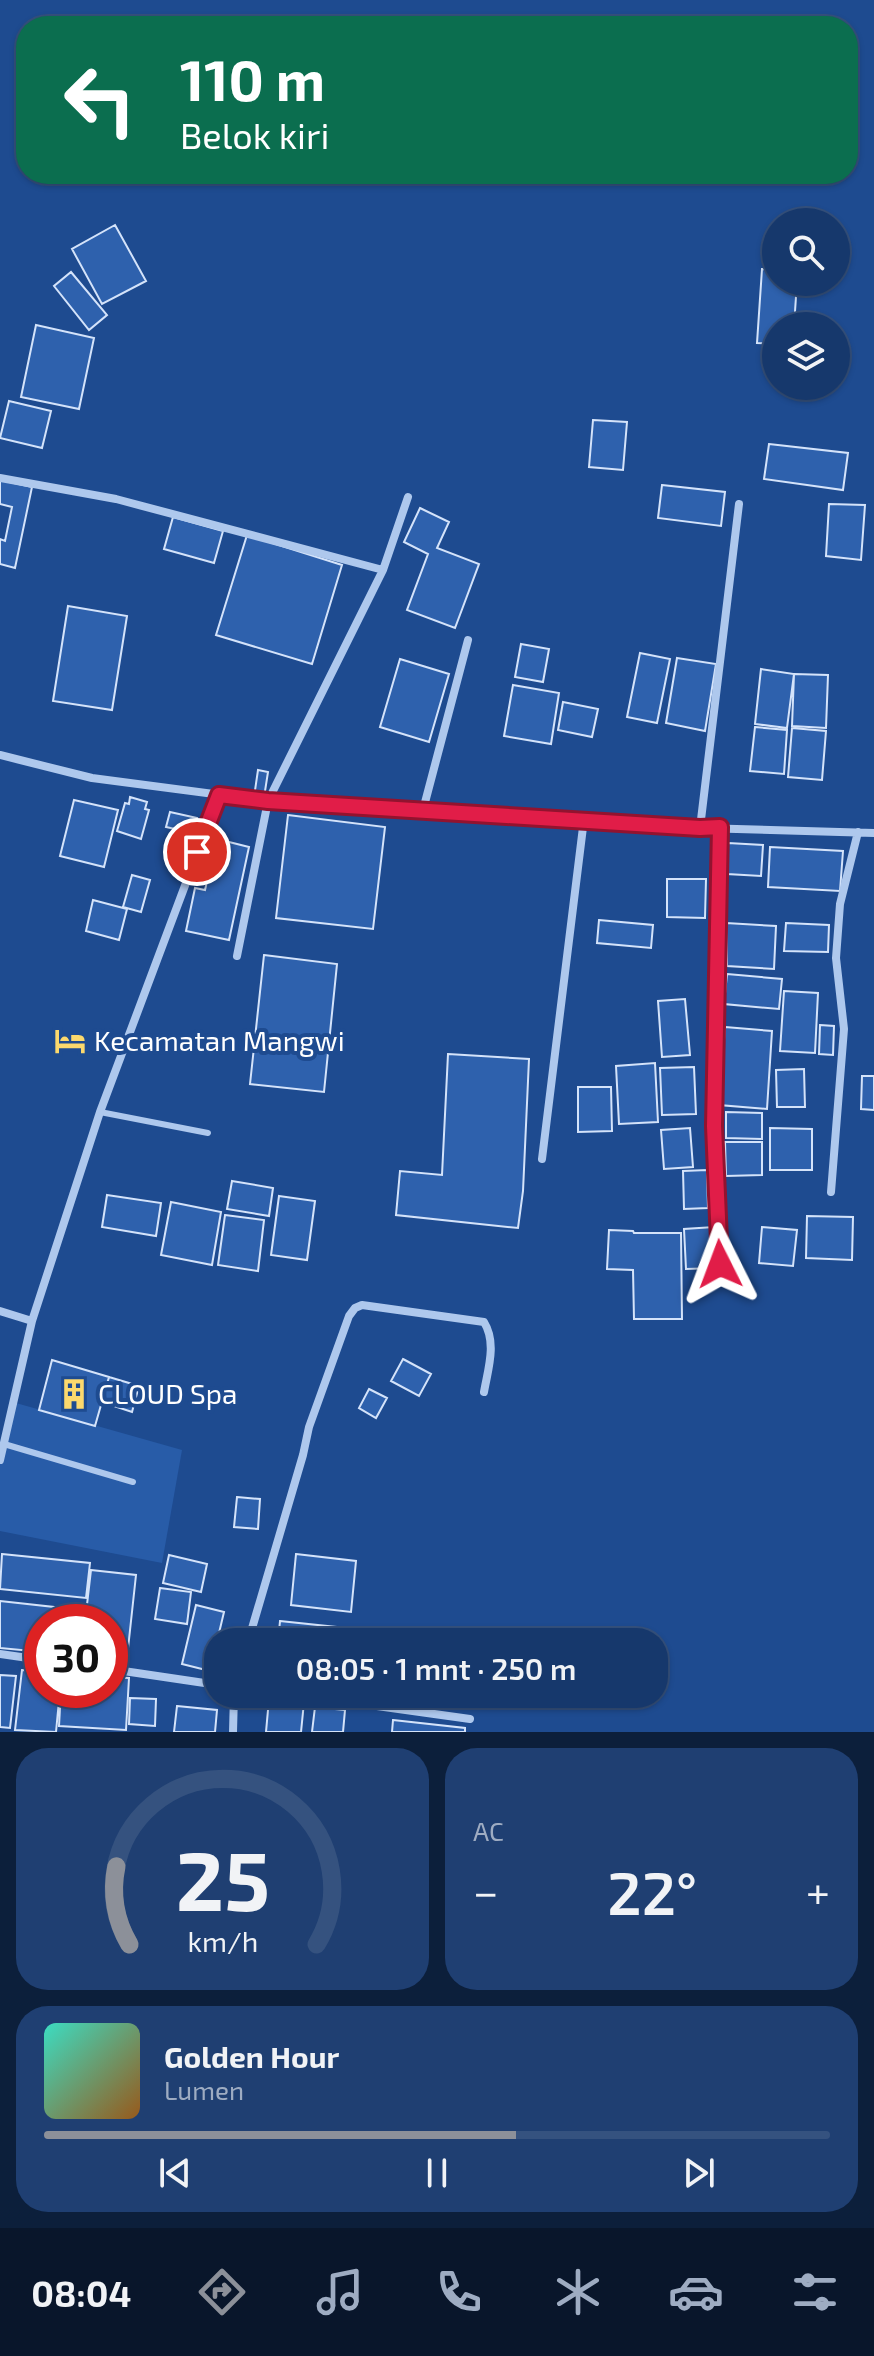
<!DOCTYPE html>
<html lang="id">
<meta charset="utf-8">
<style>
:root{--surface:#16386c;--page:#1f3f72;--text:#f1f3f6;--muted:#9eacc2;--line:#35527f;--accent:#8c9099}
body{margin:0;font-family:"Exo 2",sans-serif;background:var(--page);color:var(--text);height:100vh;display:flex;flex-direction:column;font-size:30px;white-space:nowrap}
*{box-sizing:border-box;margin:0}
p{font-size:26px;color:var(--muted)}
.icon{flex:none;width:44px;height:44px;fill:none;stroke:currentColor;stroke-width:2;stroke-linecap:round;stroke-linejoin:round}
.map{position:relative;height:1732px;overflow:hidden}
.details{display:flex;flex-direction:column;gap:16px;padding:16px;background:#0c1f3b;flex:1}
.details>*{flex:none}
.top-card{position:absolute;left:16px;top:16px;width:842px;height:168px;border-radius:32px;box-shadow:0 2px 6px #0004,0 0 0 2px var(--line);background:#0b6e4f;color:#fff;overflow:hidden}
.tools{position:absolute;left:762px;top:208px;display:grid;gap:16px}
.tools a{display:grid;place-items:center;width:88px;height:88px;border-radius:50%;background:var(--surface);box-shadow:0 2px 6px #0004,0 0 0 2px var(--line);font-size:40px}
.speed{position:absolute;left:24px;top:1604px;display:flex;gap:16px;font-size:40px;font-weight:700;text-align:center}
.speed>*{display:grid;place-content:center;width:104px;height:104px;border-radius:50%;background:var(--surface);box-shadow:0 2px 6px #0004,0 0 0 2px var(--line);line-height:1}
.speed .limit{border:12px solid #d22;background:#fff;color:#111}
.pin{position:absolute;display:grid;place-items:center;width:68px;height:68px;color:#fff;margin:-34px;border:4px solid #fff;border-radius:50%;box-shadow:0 2px 8px #0007}
.me{position:absolute;width:88px;margin:-44px;rotate:357deg;stroke-linejoin:round;filter:drop-shadow(0 0 6px #0008)}
.turn{display:flex;align-items:center;gap:28px;height:168px;padding:0 32px;font-size:36px}
.turn .icon{width:104px;height:104px;stroke-width:2.5}
.turn b{display:block;font-size:56px;line-height:68px}
.big{font-size:60px;font-weight:600;line-height:1.1}
.details .widget{flex:1;display:flex;flex-direction:column;justify-content:center;gap:12px;min-width:0;padding:0 28px;border-radius:32px;background:var(--page)}
.details .dial{align-items:center;gap:0}
.dial svg{height:208px;overflow:visible;fill:none;stroke:var(--line);stroke-width:7;stroke-linecap:round;text-anchor:middle}
.dial text{fill:var(--text);stroke:none}
.song{display:flex;align-items:center;gap:24px}
.cover{width:96px;height:96px;border-radius:12px;background:linear-gradient(135deg,hsl(170 70% 55%),hsl(30 70% 35%))}
.played{height:8px;border-radius:4px;background:linear-gradient(90deg,var(--accent) 60%,var(--line) 60%)}
.keys{display:flex;justify-content:space-around;direction:ltr}
.heat{display:flex;justify-content:space-between;align-items:center;font-size:44px;direction:ltr}
.details .tiles{flex:1;display:grid;gap:16px;grid-template-columns:1fr 1fr}
.widget:last-child{grid-column:span 2}
.trip{position:absolute;left:204px;top:1628px;width:464px;height:80px;border-radius:32px;background:var(--surface);box-shadow:0 2px 6px #0004,0 0 0 2px var(--line);font-weight:600;line-height:80px;text-align:center}
.dock{display:flex;height:128px;justify-content:space-around;align-items:center;background:#09162b;color:var(--muted)}
.dock .icon{width:56px;height:56px}
.dock .active{color:var(--accent)}
.dock b{font-size:36px;color:var(--text)}
.map>svg:first-child{display:block}
.green{fill:#285ca8}
.building{fill:#2e61ad;stroke:#d4e3fa;stroke-width:2}
.lines{fill:none;stroke-linecap:round;stroke-linejoin:round}
.service{stroke:#aec8ed;stroke-width:6}
.minor{stroke:#aec8ed;stroke-width:8}
.route-casing{stroke:#92132f;stroke-width:20}
.route{stroke:#e11d48;stroke-width:14}
.labels{text-anchor:middle;stroke-width:8;stroke-linejoin:round;paint-order:stroke}
.poi-label{font-size:28px;fill:#fff;stroke:#1e4b90;text-anchor:start}
</style>
<div class="map">
<svg width="874" height="1732" viewBox="0 0 874 1732">
<rect width="100%" height="100%" fill="#1e4b90"/>
<path class="green" d="M16 1403 182 1450 162 1563 0 1531V1460Z"/>
<path class="building" d="M115 225 146 281 102 304 72 249Z
M762 269 776 270V282H797L794 326H776V344L757 343Z
M71 272 107 315 89 330 54 286Z
M36 325 94 338 79 409 21 397Z
M9 401 51 411 42 448 0 438Z
M593 420 627 422 623 470 589 467Z
M769 444 848 453 843 490 764 479Z
M0 480 32 487 15 568 0 564V539L5 541 12 507 0 504Z
M662 485 725 492 721 526 658 518Z
M829 504 865 505 861 560 826 556Z
M420 508 449 522 437 548 479 564 455 628 407 610 428 554 404 542Z
M173 517 223 531 214 563 164 549Z
M247 535 342 565 312 664 216 635Z
M68 606 127 616 112 710 53 701Z
M521 644 549 649 543 682 515 677Z
M640 653 670 659 657 723 627 717Z
M677 658 716 664 705 731 666 723Z
M400 659 449 674 429 742 380 727Z
M761 669 794 674 787 728 755 724Z
M794 674 828 675 826 728 792 726Z
M513 685 559 693 551 744 504 736Z
M563 702 598 709 592 737 558 730Z
M755 727 787 730 784 774 750 771Z
M792 728 826 731 822 780 788 777Z
M258 770 268 772 263 804H253Z
M130 797 147 802 145 809 149 810 141 839 117 831 125 803 129 804Z
M74 800 118 810 104 867 60 856Z
M170 812 197 818 193 833 166 827Z
M288 815 385 827 373 929 276 918Z
M217 839 249 847 229 940 186 931 195 888 205 890Z
M728 843 763 845 761 876 727 874Z
M770 847 843 851 840 891 768 887Z
M132 875 150 880 141 912 123 907Z
M667 879H706L705 918 667 917Z
M93 900 127 909 119 940 86 931Z
M599 920 653 925 651 948 597 943Z
M726 923 776 926 774 969 727 966Z
M786 923 829 925 828 952 784 951Z
M264 955 337 964 324 1092 250 1084Z
M727 974 782 979 779 1009 724 1004Z
M784 991 818 993 815 1053 780 1051Z
M685 999 690 1055 662 1057 658 1001Z
M820 1025 834 1026 833 1055 819 1054Z
M725 1027 772 1031 767 1109 719 1105Z
M448 1054 529 1059 523 1191 518 1228 396 1215 400 1171 442 1175Z
M655 1063 658 1122 619 1124 616 1066Z
M694 1067 696 1114 662 1115 660 1068Z
M804 1069 805 1107H777L776 1070Z
M862 1076H874V1110L861 1109Z
M578 1087H611L612 1131 578 1132Z
M726 1112 762 1113V1139L726 1138Z
M690 1128 693 1167 664 1169 661 1130Z
M770 1128 812 1129V1170H770Z
M725 1142H762V1175L726 1176Z
M707 1170 708 1208 684 1209 683 1171Z
M232 1181 273 1188 269 1216 227 1209Z
M107 1195 161 1203 156 1236 102 1227Z
M279 1196 315 1201 307 1260 271 1255Z
M171 1202 221 1212 212 1265 161 1255Z
M225 1215 264 1220 258 1271 218 1265Z
M807 1216 853 1217 852 1260 806 1258Z
M714 1227 716 1268 686 1269 684 1229Z
M762 1227 797 1230 793 1266 759 1263Z
M609 1230 633 1231 634 1233H681L682 1319H634L633 1270 607 1269Z
M403 1359 431 1374 419 1396 391 1381Z
M52 1360 109 1377 95 1426 39 1410Z
M109 1377 139 1386 132 1412 102 1402Z
M369 1389 387 1398 376 1418 359 1408Z
M237 1497 260 1499 258 1529 234 1527Z
M2 1554 90 1563 86 1598 0 1589Z
M296 1554 356 1561 351 1612 291 1605Z
M169 1555 207 1564 201 1592 163 1583Z
M91 1570 136 1575 126 1667 110 1665V1622H85Z
M160 1588 191 1592 187 1624 155 1619Z
M0 1601 81 1610 80 1622H42V1652L0 1648Z
M196 1605 224 1612 210 1671 182 1664Z
M280 1621 355 1629 354 1642H278Z
M22 1670 42 1672V1690H60L56 1732 15 1730Z
M0 1675 16 1676 10 1728 0 1727Z
M110 1677 129 1678 126 1730 59 1726 61 1690H110Z
M130 1698 156 1699 155 1726 129 1724Z
M269 1699 304 1702 301 1732H266Z
M177 1706 217 1710 215 1732H174Z
M315 1707 345 1710 343 1732H312Z
M393 1720 465 1728V1732H392Z"/>
<g class="lines">
<path class="service" d="M100 1112 208 1133
M4 1444 133 1482"/>
<path class="minor" d="M0 478 116 499 383 570
M0 755 92 778 268 801 700 828 874 833
M423 810 468 640
M720 827 714 1126 720 1264
M700 828 739 504
M237 956 268 801 383 570 408 497
M542 1159 584 819
M831 1192 844 1029 836 958 840 904 858 832
M0 1311 32 1321
M0 1460 32 1321 100 1112 219 795
M248 1642 303 1455 309 1427 349 1316 355 1308 362 1305 484 1322C497 1343 488 1369 484 1392
M0 1654 42 1660
M110 1669 218 1685
M291 1694 470 1719
M233 1732 234 1694"/>
</g>
<g class="lines">
<defs>
<path id="route" d="M197 852 219 795 268 801 700 828 720 827 714 1126 720 1264"/>
</defs>
<use href="#route" class="route-casing"/>
<use href="#route" class="route"/>
</g>
<defs>
<symbol id="hotel-bare" viewBox="-9 -9 18 18"><path d="M-6-4.5h1.5V1H6V5H4.5V3h-9V5H-6ZM-4 0a1.8 1.8 0 1 1 3.6 0ZM.5 0V-2.5h3Q6-2.5 6 0Z" fill="#fcd96d" stroke="#1e4b90" stroke-width="2.5" paint-order="stroke"/></symbol>
<symbol id="building-bare" viewBox="-9 -9 18 18"><path d="M-4-6H4V6H1V3H-1V6H-4ZM-2.5-4.3h1.7v1.8h-1.7ZM.8-4.3h1.7v1.8H.8ZM-2.5-1h1.7V.8h-1.7ZM.8-1h1.7V.8H.8Z" fill="#fcd96d" stroke="#1e4b90" stroke-width="2.5" paint-order="stroke"/></symbol>
</defs>
<g fill-rule="evenodd">
<use href="#hotel-bare" x="48" y="1019" width="44" height="44"/>
<use href="#building-bare" x="52" y="1372" width="44" height="44"/>
</g>
<g class="labels">
<g class="poi-label">
<text x="94" y="1051">Kecamatan Mangwi</text>
<text x="98" y="1404">CLOUD Spa</text>
</g>
</g>
</svg>
<div class="tools">
<a><svg class="icon" aria-label="search" viewBox="0 0 24 24"><circle cx="10" cy="10" r="6"/><path d="M15 15l6 6"/></svg></a>
<a><svg class="icon" aria-label="layers" viewBox="0 0 24 24"><path d="M12 4l9 5-9 5-9-5zM3 14l9 5 9-5"/></svg></a>
</div>
<div class="speed"><div class="limit">30</div></div>
<div class="pin" style="left:197px;top:852px;background:#d93025"><svg class="icon" aria-label="arrive" viewBox="0 0 24 24"><path d="M6 21V4h12l-3 4 3 4H6"/></svg></div>
<svg class="me" style="left:720px;top:1264px" viewBox="-20 -20 40 40"><path d="M0-17L14 15 0 8-14 15z" fill="#e11d48" stroke="#fff" stroke-width="4"/></svg>
<div class="trip">08:05 · 1 mnt · 250 m</div>
<div class="top-card">
<div class="turn"><svg class="icon" aria-label="left" viewBox="0 0 24 24"><path d="M17 20v-9H6M10 6l-5 5 5 5"/></svg><div><b>110 m</b>Belok kiri</div></div>
</div>
</div>
<section class="details">
<div class="tiles">
<div class="widget dial"><svg viewBox="0 0 100 80">
<path d="M14 69A42 42 0 1 1 86 69"/>
<path d="M14 69A42 42 0 0 1 9 39" stroke="#8c9099"/>
<text x="50" y="56" font-size="32" font-weight="700">25</text>
<text x="50" y="72" font-size="11">km/h</text>
</svg></div>
<div class="widget"><p>AC</p>
<div class="heat"><a>−</a><b class="big">22°</b><a>+</a></div>
</div>
<div class="widget">
<div class="song"><i class="cover"></i><div><b>Golden Hour</b><p>Lumen</p></div></div>
<div class="played"></div>
<div class="keys"><svg class="icon" aria-label="previous" viewBox="0 0 24 24"><path d="M18 5L8 12l10 7zM5 5v14"/></svg><svg class="icon" aria-label="pause" viewBox="0 0 24 24"><path d="M8 5v14M16 5v14"/></svg><svg class="icon" aria-label="next" viewBox="0 0 24 24"><path d="M6 5l10 7-10 7zM19 5v14"/></svg></div>
</div>
</div>
</section>
<nav class="dock">
<b>08:04</b>
<svg class="icon active" aria-label="directions" viewBox="0 0 24 24"><path d="M12 3l9 9-9 9-9-9zM9 14v-3h6M13 9l2 2-2 2"/></svg>
<svg class="icon" aria-label="music" viewBox="0 0 24 24"><path d="M9 18V5l10-2v13"/><circle cx="6" cy="18" r="3"/><circle cx="16" cy="16" r="3"/></svg>
<svg class="icon" aria-label="phone" viewBox="0 0 24 24"><path d="M5 4h4l2 5-3 2q2 4 5 5l2-3 5 2v4C11 20 4 13 5 4z"/></svg>
<svg class="icon" aria-label="climate" viewBox="0 0 24 24"><path d="M12 3v18M4 7l16 10M4 17L20 7"/></svg>
<svg class="icon" aria-label="car" viewBox="0 0 24 24"><path d="M5 17H2v-5l4-1 3-4h7l3 4 3 1v5h-3M9 17h6M6 11h13"/><circle cx="7" cy="17" r="2"/><circle cx="17" cy="17" r="2"/></svg>
<svg class="icon" aria-label="filters" viewBox="0 0 24 24"><path d="M4 7h16M4 17h16"/><circle cx="9" cy="7" r="2"/><circle cx="15" cy="17" r="2"/></svg>
</nav>
